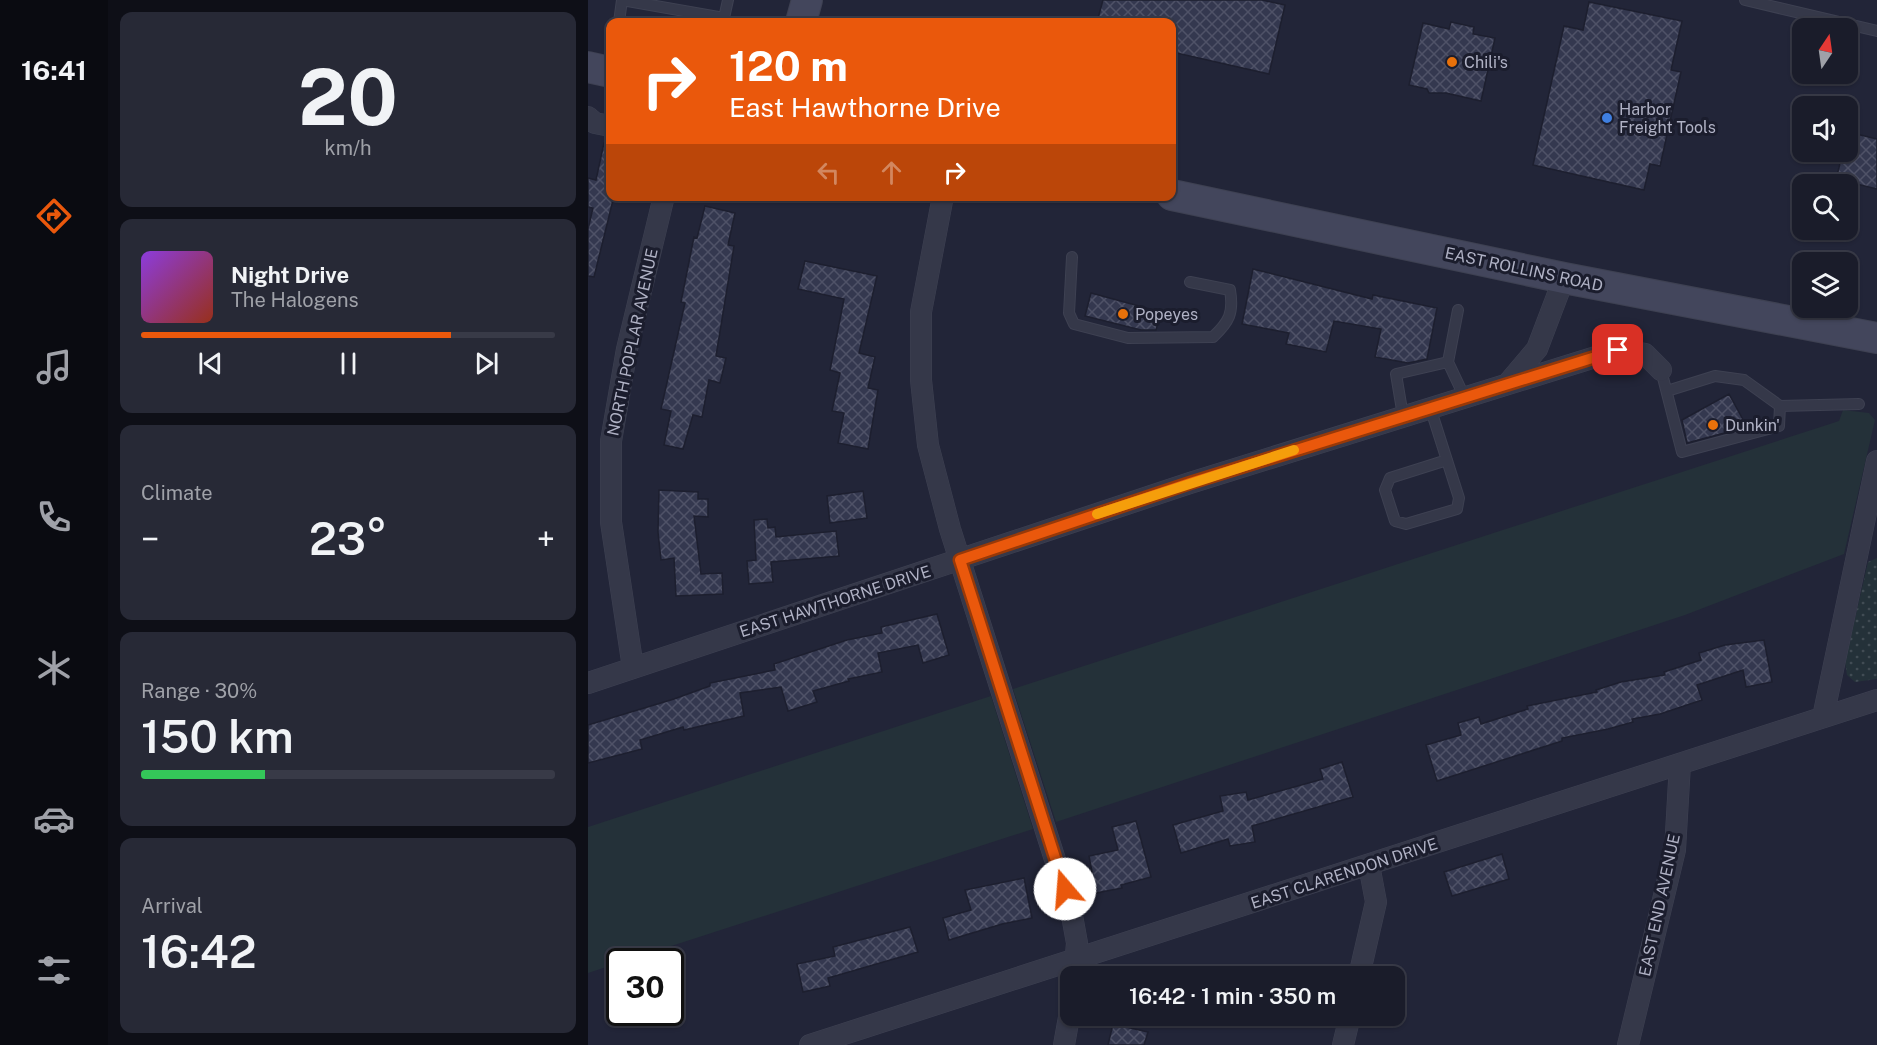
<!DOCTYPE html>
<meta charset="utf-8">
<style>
:root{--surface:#1a1c2a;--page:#272936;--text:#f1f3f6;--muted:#9fa1a8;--line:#383a47;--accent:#ea580c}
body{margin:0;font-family:"Public Sans",sans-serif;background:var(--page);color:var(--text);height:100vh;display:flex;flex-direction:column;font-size:22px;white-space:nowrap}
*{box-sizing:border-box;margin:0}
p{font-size:20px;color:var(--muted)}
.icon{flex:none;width:33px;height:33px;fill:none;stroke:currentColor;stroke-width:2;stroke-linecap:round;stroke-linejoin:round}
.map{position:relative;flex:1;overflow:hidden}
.sheet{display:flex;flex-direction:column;gap:12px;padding:12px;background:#0e0f17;width:480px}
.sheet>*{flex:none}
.hud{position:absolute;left:18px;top:18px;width:570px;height:183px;border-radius:12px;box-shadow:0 2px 4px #0004,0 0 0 2px var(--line);background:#ea580c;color:#fff;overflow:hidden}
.needle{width:39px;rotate:13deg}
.fabs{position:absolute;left:1204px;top:18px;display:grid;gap:12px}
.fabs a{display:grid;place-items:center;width:66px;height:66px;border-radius:12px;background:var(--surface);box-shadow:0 2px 4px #0004,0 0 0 2px var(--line);font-size:30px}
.speed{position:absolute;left:18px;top:948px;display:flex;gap:12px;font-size:30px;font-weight:700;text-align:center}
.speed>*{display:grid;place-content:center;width:78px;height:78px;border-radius:50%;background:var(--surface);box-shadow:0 2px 4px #0004,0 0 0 2px var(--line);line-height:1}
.speed .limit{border:3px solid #111;border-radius:9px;background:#fff;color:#111}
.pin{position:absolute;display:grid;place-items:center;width:51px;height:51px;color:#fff;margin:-26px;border-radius:12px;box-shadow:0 3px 9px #0006}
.me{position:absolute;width:66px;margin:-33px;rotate:342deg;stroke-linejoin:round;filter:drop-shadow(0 0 4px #0008)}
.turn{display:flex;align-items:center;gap:21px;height:126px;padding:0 24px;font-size:27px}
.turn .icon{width:78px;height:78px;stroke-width:2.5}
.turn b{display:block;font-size:42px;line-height:51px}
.lanes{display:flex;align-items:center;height:57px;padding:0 24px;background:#0003;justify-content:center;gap:30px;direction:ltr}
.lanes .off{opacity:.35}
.big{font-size:45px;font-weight:600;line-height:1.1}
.sheet .widget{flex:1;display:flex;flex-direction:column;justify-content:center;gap:9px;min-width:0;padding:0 21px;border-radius:12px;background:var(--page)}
.sheet .dial{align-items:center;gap:0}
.dial b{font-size:78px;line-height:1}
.song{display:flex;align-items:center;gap:18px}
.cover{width:72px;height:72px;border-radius:9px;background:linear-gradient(135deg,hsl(270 70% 55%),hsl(10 70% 35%))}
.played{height:6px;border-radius:3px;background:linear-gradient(90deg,var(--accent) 75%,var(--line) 75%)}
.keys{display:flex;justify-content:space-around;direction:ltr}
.heat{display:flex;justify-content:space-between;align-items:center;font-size:33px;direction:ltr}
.charge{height:9px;border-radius:4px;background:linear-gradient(90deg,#34c759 30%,var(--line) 0)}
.trip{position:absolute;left:472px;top:966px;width:345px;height:60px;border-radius:12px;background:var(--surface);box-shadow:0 2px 4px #0004,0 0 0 2px var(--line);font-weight:600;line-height:60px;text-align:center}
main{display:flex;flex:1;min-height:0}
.dock{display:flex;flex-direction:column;width:108px;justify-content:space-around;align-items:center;background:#0a0b11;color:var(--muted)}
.dock .icon{width:42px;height:42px}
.dock .on{color:var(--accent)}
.dock b{font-size:27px;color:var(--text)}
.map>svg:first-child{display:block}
.grass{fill:#243139}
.park{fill:url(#park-dots)}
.building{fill:url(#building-cross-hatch);stroke:#1d1f2f;stroke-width:1.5}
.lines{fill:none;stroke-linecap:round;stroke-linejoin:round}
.lane-casing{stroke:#3e4152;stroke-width:12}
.street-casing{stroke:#3e4152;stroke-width:22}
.secondary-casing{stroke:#3e4152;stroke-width:32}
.lane{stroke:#353849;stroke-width:10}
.street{stroke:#353849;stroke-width:21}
.secondary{stroke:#43465c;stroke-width:30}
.route-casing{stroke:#983908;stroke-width:15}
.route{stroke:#ea580c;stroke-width:10}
.slow{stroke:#f59e0b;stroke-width:10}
.food-dot{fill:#e8710a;stroke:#1b1d2d;stroke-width:2}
.shop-dot{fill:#3f7fe0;stroke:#1b1d2d;stroke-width:2}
.labels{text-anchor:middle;stroke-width:6;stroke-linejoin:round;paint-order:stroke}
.poi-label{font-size:16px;fill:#b0b2c5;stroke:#1b1d2d;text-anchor:start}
.street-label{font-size:16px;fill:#b0b2c5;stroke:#1b1d2d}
</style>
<main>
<nav class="dock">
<b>16:41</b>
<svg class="icon on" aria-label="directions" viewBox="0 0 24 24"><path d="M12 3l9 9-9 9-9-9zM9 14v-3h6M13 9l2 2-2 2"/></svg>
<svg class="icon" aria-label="music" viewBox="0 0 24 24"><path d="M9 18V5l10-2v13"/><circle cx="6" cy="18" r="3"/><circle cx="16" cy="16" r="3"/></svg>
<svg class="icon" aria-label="phone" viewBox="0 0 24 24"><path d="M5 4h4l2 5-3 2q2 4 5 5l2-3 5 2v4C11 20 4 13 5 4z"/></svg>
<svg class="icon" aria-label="climate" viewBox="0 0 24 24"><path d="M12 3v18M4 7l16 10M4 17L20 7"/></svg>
<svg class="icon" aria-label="car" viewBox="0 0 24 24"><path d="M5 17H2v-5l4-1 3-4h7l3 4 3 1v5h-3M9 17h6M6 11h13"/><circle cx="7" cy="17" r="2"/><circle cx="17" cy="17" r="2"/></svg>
<svg class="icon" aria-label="filters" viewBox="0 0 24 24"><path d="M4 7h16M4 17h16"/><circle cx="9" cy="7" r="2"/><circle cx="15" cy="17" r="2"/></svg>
</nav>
<section class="sheet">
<div class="widget dial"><b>20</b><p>km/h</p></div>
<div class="widget">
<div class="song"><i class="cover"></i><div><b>Night Drive</b><p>The Halogens</p></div></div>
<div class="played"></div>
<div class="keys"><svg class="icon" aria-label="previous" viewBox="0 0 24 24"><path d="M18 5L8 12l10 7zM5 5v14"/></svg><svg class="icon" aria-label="pause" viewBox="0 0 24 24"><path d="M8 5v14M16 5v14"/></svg><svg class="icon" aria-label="next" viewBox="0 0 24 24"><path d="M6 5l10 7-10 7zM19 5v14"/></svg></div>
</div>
<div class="widget"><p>Climate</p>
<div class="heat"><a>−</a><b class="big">23°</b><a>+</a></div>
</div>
<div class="widget"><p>Range · 30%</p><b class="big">150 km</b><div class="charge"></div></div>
<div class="widget"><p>Arrival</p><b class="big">16:42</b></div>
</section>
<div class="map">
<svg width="1289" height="1045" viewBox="0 0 1289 1045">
<defs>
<pattern id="park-dots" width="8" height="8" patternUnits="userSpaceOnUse" patternTransform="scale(1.5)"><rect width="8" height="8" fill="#243139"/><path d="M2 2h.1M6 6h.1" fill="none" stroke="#414c54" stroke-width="1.8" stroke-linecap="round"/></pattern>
<pattern id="building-cross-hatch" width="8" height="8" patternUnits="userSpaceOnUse" patternTransform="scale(1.5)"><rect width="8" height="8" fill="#34384f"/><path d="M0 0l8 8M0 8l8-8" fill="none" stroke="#4f5267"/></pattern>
</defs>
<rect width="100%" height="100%" fill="#222538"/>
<path class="grass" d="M1255 410 1281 413 1287 420 1256 554 1097 615 468 822 425 689 1251 421Z
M403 696 445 829 0 973V827Z"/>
<path class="park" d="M1289 558V679L1267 682 1259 675 1257 662 1280 562Z"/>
<path class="building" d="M515 0H674L697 5 681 74 584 52V22H509Z
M1001 2 1094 21 1083 70 1093 72 1072 166 1062 164 1056 190 945 165 976 26 995 30Z
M863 22 886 27 885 34 907 38 893 101 858 93H841L839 89 821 85 835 23 861 29Z
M1260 132 1289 139V189L1248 179 1255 152H1260Z
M16 143 22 144V196H26L6 277 0 276V229L5 208 0 207V178L8 180Z
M117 206 147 213 140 245 146 246 128 356 138 358 132 383 121 380 114 417 105 415 95 449 76 445 83 411 73 409 97 303 93 302 106 237 109 238Z
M217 261 289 276 271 353 287 357 280 388 290 390 280 449 250 443 256 413 244 411 252 373 242 370 256 299 210 289Z
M665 269 784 299 785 295 849 308 839 359 820 363 787 357 793 329 746 321 738 352 698 344 701 333 654 324Z
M503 293 573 312 568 330H553L497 316Z
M1141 394 1159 427 1099 443 1094 420Z
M71 490 110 492V499H120V517L106 516 113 574 134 573 135 594 88 596 86 558 73 560 70 532Z
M275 491 279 518 242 523 239 496Z
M179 519 180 528 187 527 188 537 248 531 251 556 183 562 185 582 161 584 159 561 168 560 166 520Z
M349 614 361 655 335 663 330 645 290 653 294 672 260 679 261 681 225 691 229 702 200 711 193 687 152 693 156 716 96 730 95 727 52 740 54 749 0 763V725L86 699 122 686V683L187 670 186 664 259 640 294 633 293 627Z
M1176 640 1184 682 1158 687 1155 670 1109 685 1114 700 1072 714 1044 719 1045 722 1020 729 974 738V741L849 781 838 745 873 735 870 723 891 717 893 724 940 709 939 706 1009 692 1008 690 1033 682 1077 675 1076 672 1113 660 1111 653 1137 645Z
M754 762 765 797 664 826 667 842 642 846 640 839 593 853 585 825 635 811 632 796 658 792 660 800 735 779 732 769Z
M548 821 563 877 533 885 534 888 508 893 501 856 530 850 524 827Z
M914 854 921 879 864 896 856 872Z
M436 878 444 918 414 924 361 940 355 918 383 910 377 890Z
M322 927 330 952 240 978 242 986 215 992 209 964 247 956 245 947Z
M525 1024 560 1032 556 1045H520Z"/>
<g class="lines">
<defs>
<path id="lane" d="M34 0 136 18 140 0
M1157 0 1289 31
M31 22 34 0
M484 257 481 313 486 324 540 338 625 337C641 322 646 313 642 290L602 282
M870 310 860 362 876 396
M1073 370 1094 452 1191 426 1192 406 1156 380 1127 376 1079 391
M1192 406 1271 404
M842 407 871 498 869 509 818 524 807 521 797 490 802 478 859 460
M815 416 808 374 860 362"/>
<path id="street" d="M0 117 7 123 22 126
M355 196 333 312V380L340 445 362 529 483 910 489 943 486 976
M921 382 949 349 976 278
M45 668 23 522V441L39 349 76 196
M0 683 602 483 1030 350 1057 354 1073 370
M1235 717 1289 461
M771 976 788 902 781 865
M222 1045 1289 700
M476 1045 483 1006
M755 1045 762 1016
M1040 1045 1087 850 1092 764"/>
<path id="secondary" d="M213 22 219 0
M0 67 22 72
M584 195 976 278 1289 338"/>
</defs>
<use href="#lane" class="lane-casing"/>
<use href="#street" class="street-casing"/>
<use href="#secondary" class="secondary-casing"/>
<use href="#lane" class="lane"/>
<use href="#street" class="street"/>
<use href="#secondary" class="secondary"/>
</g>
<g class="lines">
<defs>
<path id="route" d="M477 889 372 560 602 483 1030 350"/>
</defs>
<use href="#route" class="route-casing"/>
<use href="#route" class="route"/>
<path class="slow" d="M509 514 706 450"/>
</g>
<g class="food-dot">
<circle cx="864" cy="62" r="6"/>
<circle cx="535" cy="314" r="6"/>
<circle cx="1125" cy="425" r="6"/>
</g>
<circle class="shop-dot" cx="1019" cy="118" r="6"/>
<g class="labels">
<g class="poi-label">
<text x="876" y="68">Chili's</text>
<text x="1031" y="115">Harbor<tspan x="1031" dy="18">Freight Tools</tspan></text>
<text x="547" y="320">Popeyes</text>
<text x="1137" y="431">Dunkin'</text>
</g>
<g class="street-label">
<text transform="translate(936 269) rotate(12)" y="6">EAST ROLLINS ROAD</text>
<text transform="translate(44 342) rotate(-78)" y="6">NORTH POPLAR AVENUE</text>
<text transform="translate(247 601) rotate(-18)" y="6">EAST HAWTHORNE DRIVE</text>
<text transform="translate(756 873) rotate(-18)" y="6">EAST CLARENDON DRIVE</text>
<text transform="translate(1071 905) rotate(-78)" y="6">EAST END AVENUE</text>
</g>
</g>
</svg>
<div class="fabs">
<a><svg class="needle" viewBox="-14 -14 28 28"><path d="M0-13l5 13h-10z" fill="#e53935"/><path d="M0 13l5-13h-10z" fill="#9fa1a8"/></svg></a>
<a><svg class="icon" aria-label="sound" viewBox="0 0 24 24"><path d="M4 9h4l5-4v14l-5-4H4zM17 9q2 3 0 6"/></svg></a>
<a><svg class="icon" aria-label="search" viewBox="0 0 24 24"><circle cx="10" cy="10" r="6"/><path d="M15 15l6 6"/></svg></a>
<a><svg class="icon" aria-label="layers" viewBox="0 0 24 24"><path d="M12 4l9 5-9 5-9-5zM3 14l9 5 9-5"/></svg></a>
</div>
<div class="speed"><div class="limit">30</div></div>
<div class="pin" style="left:1030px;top:350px;background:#d93025"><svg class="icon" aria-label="arrive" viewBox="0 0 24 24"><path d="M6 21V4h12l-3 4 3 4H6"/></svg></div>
<svg class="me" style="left:477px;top:889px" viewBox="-20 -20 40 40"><circle r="19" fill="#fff"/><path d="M0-13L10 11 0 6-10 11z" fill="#ea580c"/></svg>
<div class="trip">16:42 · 1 min · 350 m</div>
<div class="hud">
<div class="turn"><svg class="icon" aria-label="right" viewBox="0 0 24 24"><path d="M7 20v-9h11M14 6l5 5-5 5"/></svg><div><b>120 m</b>East Hawthorne Drive</div></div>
<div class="lanes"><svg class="icon off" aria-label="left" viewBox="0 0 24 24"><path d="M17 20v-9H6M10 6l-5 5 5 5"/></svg><svg class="icon off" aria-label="ahead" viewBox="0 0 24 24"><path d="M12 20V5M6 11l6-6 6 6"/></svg><svg class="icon" aria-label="right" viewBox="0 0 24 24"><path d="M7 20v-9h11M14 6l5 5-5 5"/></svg></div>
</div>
</div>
</main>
